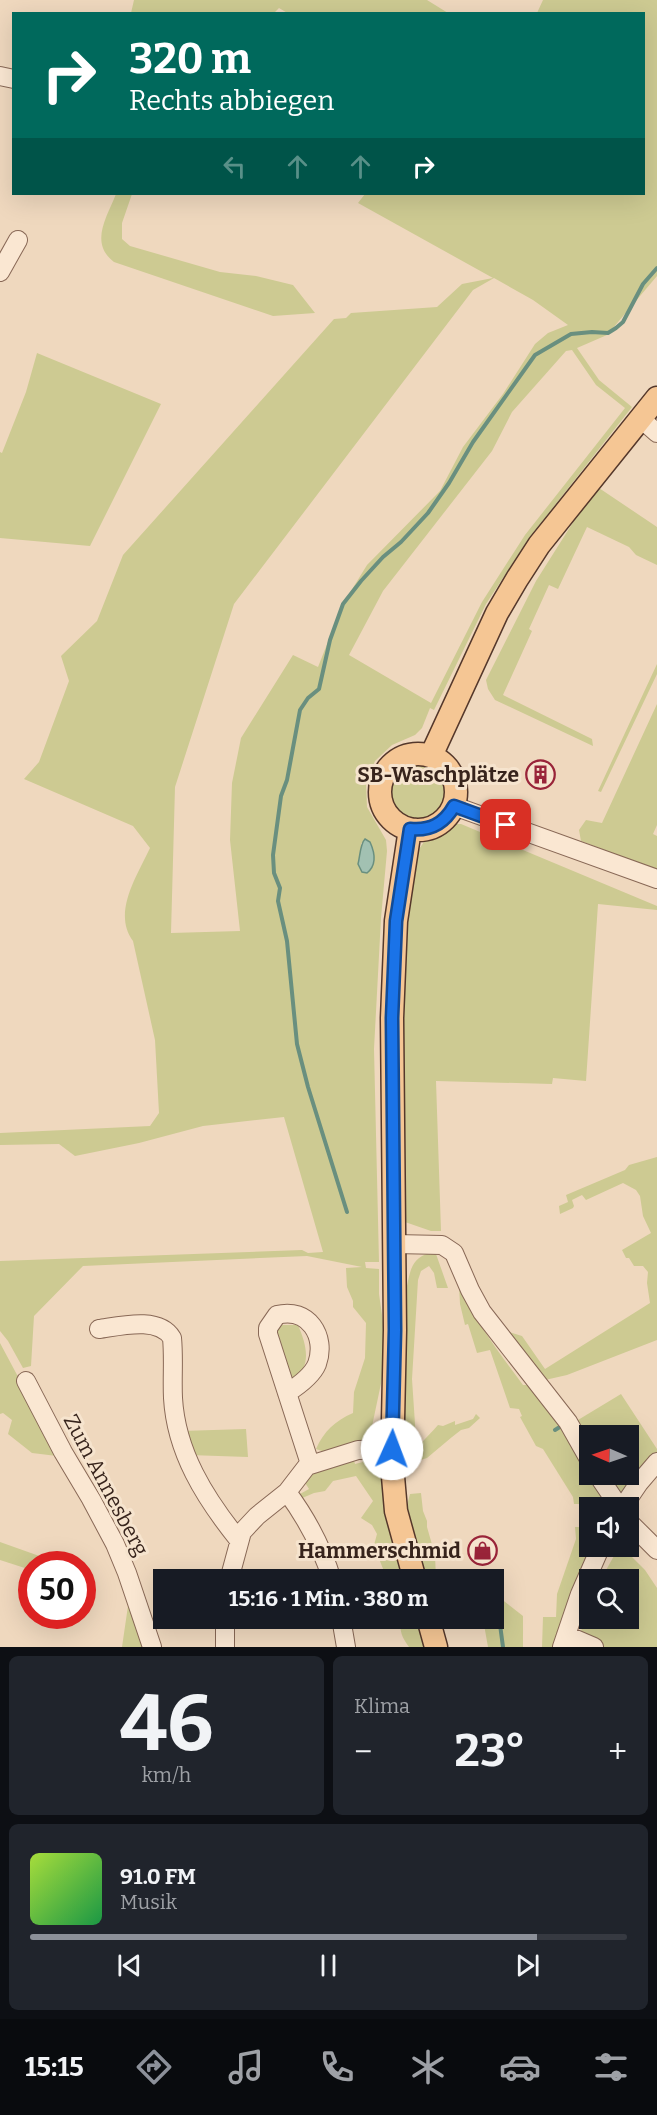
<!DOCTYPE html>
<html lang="de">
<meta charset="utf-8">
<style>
:root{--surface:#171b24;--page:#20242c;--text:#f1f3f6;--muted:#9ea1a6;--line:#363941;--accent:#8c9099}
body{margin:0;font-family:Bitter,serif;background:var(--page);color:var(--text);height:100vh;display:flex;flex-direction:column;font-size:22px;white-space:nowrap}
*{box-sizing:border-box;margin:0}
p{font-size:20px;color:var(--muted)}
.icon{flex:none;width:33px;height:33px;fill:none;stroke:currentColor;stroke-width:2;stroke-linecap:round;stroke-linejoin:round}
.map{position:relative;height:1647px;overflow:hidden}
.sheet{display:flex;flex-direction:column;gap:9px;padding:9px;background:#0d0f14;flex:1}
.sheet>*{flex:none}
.hud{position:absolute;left:12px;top:12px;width:633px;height:183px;border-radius:0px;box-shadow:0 6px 24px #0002;background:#00695c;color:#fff;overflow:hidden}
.needle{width:39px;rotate:272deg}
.fabs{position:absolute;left:579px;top:1425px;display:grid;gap:12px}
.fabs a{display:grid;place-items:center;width:60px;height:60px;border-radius:0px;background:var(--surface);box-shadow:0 6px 24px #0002;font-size:30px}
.speed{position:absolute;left:18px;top:1551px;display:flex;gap:12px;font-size:30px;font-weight:700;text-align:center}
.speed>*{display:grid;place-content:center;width:78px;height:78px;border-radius:50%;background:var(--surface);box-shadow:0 6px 24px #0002;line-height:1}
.speed .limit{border:9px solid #d22;background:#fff;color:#111}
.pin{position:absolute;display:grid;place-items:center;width:51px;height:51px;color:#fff;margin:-26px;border-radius:12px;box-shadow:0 3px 9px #0006}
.me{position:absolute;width:66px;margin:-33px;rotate:2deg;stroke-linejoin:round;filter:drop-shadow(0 0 4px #0008)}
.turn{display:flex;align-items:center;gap:21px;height:126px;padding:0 18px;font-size:27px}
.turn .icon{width:78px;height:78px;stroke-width:2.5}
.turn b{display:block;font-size:42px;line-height:51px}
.lanes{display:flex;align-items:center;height:57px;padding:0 18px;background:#0003;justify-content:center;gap:30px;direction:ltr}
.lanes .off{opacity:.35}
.big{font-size:45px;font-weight:700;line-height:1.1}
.sheet .widget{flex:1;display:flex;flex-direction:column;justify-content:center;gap:9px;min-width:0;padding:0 21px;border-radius:9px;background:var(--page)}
.sheet .dial{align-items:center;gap:0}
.dial b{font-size:78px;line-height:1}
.song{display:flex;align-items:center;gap:18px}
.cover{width:72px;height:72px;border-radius:9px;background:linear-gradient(135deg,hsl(80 70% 55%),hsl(140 70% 35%))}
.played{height:6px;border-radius:3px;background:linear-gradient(90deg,var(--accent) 85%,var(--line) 85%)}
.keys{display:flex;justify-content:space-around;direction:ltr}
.heat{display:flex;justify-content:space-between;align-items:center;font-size:33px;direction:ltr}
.sheet .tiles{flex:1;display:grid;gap:9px;grid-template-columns:1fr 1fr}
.widget:last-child{grid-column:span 2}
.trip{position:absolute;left:153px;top:1569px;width:351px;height:60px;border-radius:0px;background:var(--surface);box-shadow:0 6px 24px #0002;font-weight:700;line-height:60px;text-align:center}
.menu{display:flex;height:96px;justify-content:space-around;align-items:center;background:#090b0e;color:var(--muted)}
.menu .icon{width:42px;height:42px}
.menu .current{color:var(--accent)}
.menu b{font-size:27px;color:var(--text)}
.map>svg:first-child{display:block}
.green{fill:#cdca92;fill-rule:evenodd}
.water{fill:#a2c1b2;stroke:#698f7f;stroke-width:1.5}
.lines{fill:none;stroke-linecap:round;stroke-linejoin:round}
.stream{stroke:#698f7f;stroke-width:4}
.minor-casing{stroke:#886856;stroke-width:20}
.major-casing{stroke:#55382b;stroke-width:25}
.minor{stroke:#fae7d2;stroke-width:18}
.major{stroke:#f5c694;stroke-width:22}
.route-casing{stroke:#114b97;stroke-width:15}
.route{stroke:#1a73e8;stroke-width:10}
.labels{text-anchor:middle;stroke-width:6;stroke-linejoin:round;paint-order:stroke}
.poi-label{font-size:21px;font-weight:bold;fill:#37241c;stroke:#f6e4ce;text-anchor:end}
.street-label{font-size:21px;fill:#37241c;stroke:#f6e4ce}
</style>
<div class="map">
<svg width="657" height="1647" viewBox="0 0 657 1647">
<rect width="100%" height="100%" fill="#efd8be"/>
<path class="green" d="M134 0H427L448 13 289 14 279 8 273 14 131 13Z
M543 0H657V276L607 335 577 348 599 380 632 407 529 538 486 604 434 710 430 708 422 728 415 735 392 745 375 761 366 783 367 807 386 840 387 851 381 918 374 1049 379 1262H365L366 1268 379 1269V1294L384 1329 383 1374 371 1431 367 1440 325 1452 316 1449C324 1431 335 1421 353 1413L354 1392 365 1358 366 1323 353 1307V1301L347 1287 346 1268 362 1267 307 1256 83 1266 34 1316 31 1366 23 1368 8 1341 0 1331V1261L302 1250 308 1253 323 1252 284 1117 203 1126 139 1143 75 1156 59 1144 0 1145V1133L150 1126 159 1113 155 1040 133 941C112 913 137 876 150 848L133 826 24 779 39 762 69 681 61 656 97 621 123 555 334 319 346 318 351 313 437 307 462 284 493 278 358 203 365 194H644V14L537 13ZM494 278 533 300 568 325 548 333 535 344 503 394 463 447 440 491 367 565 343 604 318 667 293 655 241 738 232 783 230 840 240 931 171 933 175 787 234 604 473 290ZM572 350 596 385 625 408 525 535 482 602 431 703 349 655 383 591 492 451 512 412 566 351ZM361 843 373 847 374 863 358 862 361 855Z
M116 194H132L122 223V239L130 246 220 272 256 276 293 285 315 313 273 316 114 262C89 243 107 217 116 194Z
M37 353 161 404 90 546 0 538V452L2 453 26 392Z
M596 486 657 527V565L636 555 629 547 587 527 558 589 549 585 529 629 532 631 503 695 592 739 593 746 495 700 488 689 486 680 536 581Z
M657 664V674L601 792 598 791Z
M657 704V825L653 834 657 836V870L581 841 579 830 586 820 602 823Z
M388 791a32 32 0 1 1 64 0a32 32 0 1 1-64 0Z
M449 824H461L657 906V910L598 904 586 1081 553 1078 552 1084 436 1081 441 1231H431L405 1222 402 1215 404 931 417 852 426 839 438 834Z
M657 1157V1340L567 1375 545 1380 509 1332 522 1336 545 1369 650 1303 647 1283 648 1272 643 1266H634L629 1258H626L622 1250 651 1233 643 1216 640 1196 636 1190 623 1183 586 1200 582 1195 572 1200 574 1206 573 1208 560 1214 559 1206 568 1202 566 1195 625 1170 629 1165Z
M429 1253 436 1254 448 1288H437L434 1273 429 1266 421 1271 418 1280 412 1379 416 1439 409 1441 399 1435 407 1286C410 1271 412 1258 429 1253Z
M459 1286C476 1322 499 1353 523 1385H531L565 1432 609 1507 590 1508V1546L593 1547 555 1647H542L543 1617H556L557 1594 576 1539 575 1527H584L582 1504H574L573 1497 543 1449 536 1446 520 1417 522 1416 519 1409 510 1408 490 1350 477 1353 468 1324 465 1325 460 1304Z
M281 1325H298C307 1346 312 1366 293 1381L276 1332Z
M0 1343 39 1416 57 1456 32 1453 8 1434 12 1420 3 1413 0 1414Z
M621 1394 657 1449V1455L622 1492 616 1491 605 1475 628 1474V1436H590L589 1450 573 1423Z
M476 1414 480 1418 469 1428 461 1430 452 1437 427 1458 411 1463C415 1446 426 1439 438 1425L443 1426 455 1421V1425L473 1419Z
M246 1429 248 1457 189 1455 181 1431Z
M361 1455 384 1466 410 1579H387L378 1556 363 1558 361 1550 374 1545 377 1534 372 1525 361 1518 373 1501 356 1476 333 1481 325 1491 314 1493 300 1499V1494L309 1489 304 1481 305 1474 353 1457 355 1464 363 1462Z
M421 1493 423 1511 427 1521V1527L435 1555 436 1579H422L406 1509 410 1494Z
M0 1542 59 1563V1564H32L31 1570 0 1560Z
M619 1547H622L645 1570 657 1588V1647H600L581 1631 589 1609 590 1618H628V1580L601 1579Z
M500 1598 523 1616V1647H488L483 1619 494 1618V1600Z
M129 1599 143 1647H122Z
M401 1619H421L429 1647H409C402 1637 399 1631 401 1619Z"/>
<path class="water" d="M365 839 370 842C375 853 377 865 367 873L362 872 358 864C360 857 360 844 365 839Z"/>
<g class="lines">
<path class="stream" d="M347 1212 308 1087 297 1044 287 941 278 901 280 888 274 873 273 855 281 796 287 780 300 710 308 698 319 689 330 640 343 604 361 581 383 557 401 542 428 513 449 483 473 442 535 355 571 334 592 332 608 333 616 328 623 322 643 284 657 268
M555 1430 563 1425
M494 1604 499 1617 503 1647"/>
<defs>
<path id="minor" d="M0 76 14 79
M0 272 18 240
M640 418 657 433
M454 806 657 879
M395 1244 442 1245 454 1253 470 1290 482 1312 568 1422 590 1461
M99 1329C120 1326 159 1316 172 1338 174 1358 172 1378 173 1398 176 1452 205 1498 238 1539
M26 1381 63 1452 91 1499 115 1544 127 1573 152 1647
M287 1393C298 1386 312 1376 317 1364 327 1336 308 1307 277 1315L268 1328V1334L310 1464
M597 1474 620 1508
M287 1492C307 1519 322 1547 332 1580
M622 1508 639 1483 657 1462
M628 1521 657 1550
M229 1580 242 1532 257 1516 287 1492 307 1466 358 1450 392 1449
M225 1618V1647
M341 1618 346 1647
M566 1635 594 1647
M562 1647 580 1594 601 1546"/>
<path id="major" d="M380 792a38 38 0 1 1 76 0a38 38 0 1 1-76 0Z
M431 756 497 613 517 579 539 545 657 398
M410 829 396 921 392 1018 395 1330 392 1465 396 1511 415 1580
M428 1618 436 1647"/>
</defs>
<use href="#minor" class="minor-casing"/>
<use href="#major" class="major-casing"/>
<use href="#minor" class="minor"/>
<use href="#major" class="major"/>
</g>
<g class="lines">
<defs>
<path id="route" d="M392 1449 395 1330 392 1018 396 921 410 829C430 831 444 824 454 806L506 825"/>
</defs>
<use href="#route" class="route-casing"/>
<use href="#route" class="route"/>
</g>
<defs>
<symbol id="building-ring" viewBox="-11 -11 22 22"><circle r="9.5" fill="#f6e4ce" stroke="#992439" stroke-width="1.5"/><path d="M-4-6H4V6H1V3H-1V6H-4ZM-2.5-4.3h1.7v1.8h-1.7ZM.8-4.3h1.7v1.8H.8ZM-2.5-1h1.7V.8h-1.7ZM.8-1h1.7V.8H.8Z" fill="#992439"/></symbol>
<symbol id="shop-ring" viewBox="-11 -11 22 22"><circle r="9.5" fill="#f6e4ce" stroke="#992439" stroke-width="1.5"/><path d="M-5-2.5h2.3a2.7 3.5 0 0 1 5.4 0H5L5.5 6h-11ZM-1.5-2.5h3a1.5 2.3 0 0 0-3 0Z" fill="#992439"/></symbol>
</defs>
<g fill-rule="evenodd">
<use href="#building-ring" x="524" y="758" width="33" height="33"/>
<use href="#shop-ring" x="466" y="1534" width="33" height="33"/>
</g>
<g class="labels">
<g class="poi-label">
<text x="519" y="782">SB-Waschplätze</text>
<text x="461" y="1558">Hammerschmid</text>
</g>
<g class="street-label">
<text transform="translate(106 1485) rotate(62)" y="7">Zum Annesberg</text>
</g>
</g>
</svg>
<div class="fabs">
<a><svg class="needle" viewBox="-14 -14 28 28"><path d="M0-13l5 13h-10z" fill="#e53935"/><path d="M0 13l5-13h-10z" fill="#9ea1a6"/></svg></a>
<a><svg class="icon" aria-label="sound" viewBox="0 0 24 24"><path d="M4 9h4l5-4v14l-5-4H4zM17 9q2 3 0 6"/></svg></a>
<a><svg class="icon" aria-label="search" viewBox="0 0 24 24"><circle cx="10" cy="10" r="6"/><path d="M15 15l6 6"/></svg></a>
</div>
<div class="speed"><div class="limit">50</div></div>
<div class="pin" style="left:506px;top:825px;background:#d93025"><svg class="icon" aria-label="arrive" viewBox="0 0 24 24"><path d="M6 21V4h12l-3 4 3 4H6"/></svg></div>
<svg class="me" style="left:392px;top:1449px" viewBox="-20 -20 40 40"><circle r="19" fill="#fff"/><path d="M0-13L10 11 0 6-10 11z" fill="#1a73e8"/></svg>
<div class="trip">15:16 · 1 Min. · 380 m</div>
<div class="hud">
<div class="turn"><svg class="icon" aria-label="right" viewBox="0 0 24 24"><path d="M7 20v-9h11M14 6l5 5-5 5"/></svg><div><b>320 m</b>Rechts abbiegen</div></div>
<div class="lanes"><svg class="icon off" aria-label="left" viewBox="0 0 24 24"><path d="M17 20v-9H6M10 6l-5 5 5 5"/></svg><svg class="icon off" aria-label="ahead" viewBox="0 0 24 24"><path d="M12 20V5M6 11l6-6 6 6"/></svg><svg class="icon off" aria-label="ahead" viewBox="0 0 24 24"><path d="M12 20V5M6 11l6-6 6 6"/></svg><svg class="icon" aria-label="right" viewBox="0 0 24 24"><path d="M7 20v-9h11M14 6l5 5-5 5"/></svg></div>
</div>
</div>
<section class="sheet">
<div class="tiles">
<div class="widget dial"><b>46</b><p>km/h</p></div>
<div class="widget"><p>Klima</p>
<div class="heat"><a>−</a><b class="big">23°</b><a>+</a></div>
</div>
<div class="widget">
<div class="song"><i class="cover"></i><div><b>91.0 FM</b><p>Musik</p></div></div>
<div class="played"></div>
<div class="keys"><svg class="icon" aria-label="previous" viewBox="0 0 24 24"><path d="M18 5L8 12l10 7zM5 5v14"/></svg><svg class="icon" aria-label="pause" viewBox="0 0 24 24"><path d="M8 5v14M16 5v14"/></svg><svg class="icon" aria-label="next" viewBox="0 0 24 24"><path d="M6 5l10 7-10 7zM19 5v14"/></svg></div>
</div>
</div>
</section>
<nav class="menu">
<b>15:15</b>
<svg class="icon current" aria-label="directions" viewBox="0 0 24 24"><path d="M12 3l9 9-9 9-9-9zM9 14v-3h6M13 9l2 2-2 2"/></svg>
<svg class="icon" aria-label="music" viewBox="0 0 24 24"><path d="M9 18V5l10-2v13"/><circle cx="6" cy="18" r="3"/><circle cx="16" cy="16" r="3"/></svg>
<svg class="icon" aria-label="phone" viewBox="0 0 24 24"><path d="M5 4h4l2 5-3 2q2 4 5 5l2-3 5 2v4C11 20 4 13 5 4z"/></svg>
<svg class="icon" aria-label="climate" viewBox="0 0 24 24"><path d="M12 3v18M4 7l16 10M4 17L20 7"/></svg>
<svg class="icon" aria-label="car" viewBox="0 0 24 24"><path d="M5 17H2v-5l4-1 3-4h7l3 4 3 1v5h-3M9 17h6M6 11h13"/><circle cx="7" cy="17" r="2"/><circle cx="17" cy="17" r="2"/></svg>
<svg class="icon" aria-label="filters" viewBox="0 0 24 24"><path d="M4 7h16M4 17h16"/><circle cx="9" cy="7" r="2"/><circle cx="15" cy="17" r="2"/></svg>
</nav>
